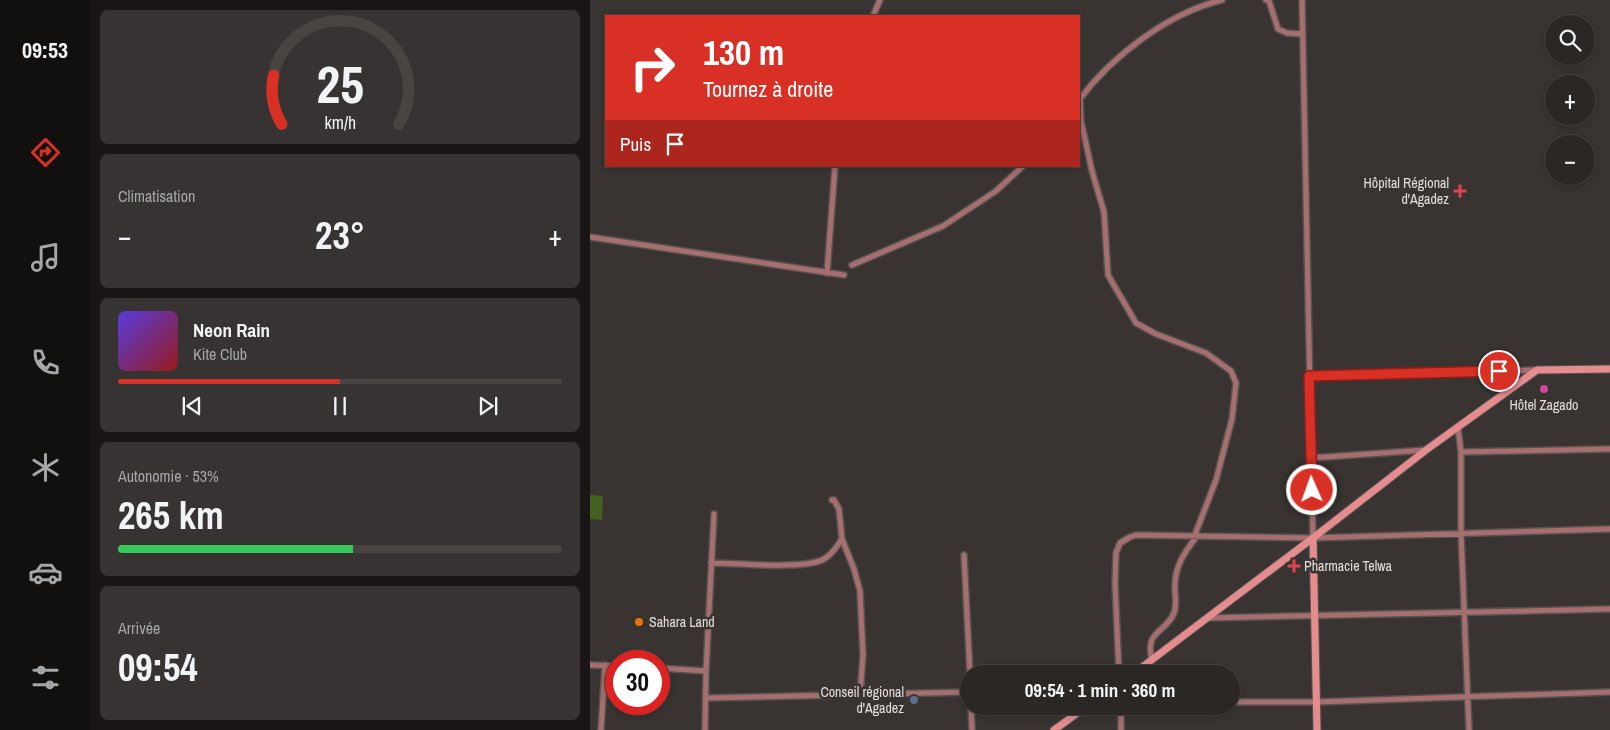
<!DOCTYPE html>
<html lang="fr">
<meta charset="utf-8">
<style>
:root{--surface:#2b2725;--page:#373332;--text:#f1f3f6;--muted:#a6a5a7;--line:#474442;--accent:#d93025}
body{margin:0;font-family:"Archivo Narrow",sans-serif;background:var(--page);color:var(--text);height:100vh;display:flex;flex-direction:column;font-size:19px;white-space:nowrap}
*{box-sizing:border-box;margin:0}
p{font-size:16px;color:var(--muted)}
.icon{flex:none;width:28px;height:28px;fill:none;stroke:currentColor;stroke-width:2;stroke-linecap:round;stroke-linejoin:round}
.map{position:relative;flex:1;overflow:hidden}
.side{display:flex;flex-direction:column;gap:10px;padding:10px;background:#181514;width:500px}
.side>*{flex:none}
.banner{position:absolute;left:15px;top:15px;width:475px;height:152px;border-radius:0px;box-shadow:0 2px 8px #0003,0 0 0 1px var(--line);background:#d93025;color:#fff;overflow:hidden}
.buttons{position:absolute;left:955px;top:15px;display:grid;gap:10px}
.buttons a{display:grid;place-items:center;width:50px;height:50px;border-radius:50%;background:var(--surface);box-shadow:0 2px 8px #0003,0 0 0 1px var(--line);font-size:25px}
.speed{position:absolute;left:15px;top:650px;display:flex;gap:10px;font-size:25px;font-weight:700;text-align:center}
.speed>*{display:grid;place-content:center;width:65px;height:65px;border-radius:50%;background:var(--surface);box-shadow:0 2px 8px #0003,0 0 0 1px var(--line);line-height:1}
.speed .limit{border:8px solid #d22;background:#fff;color:#111}
.pin{position:absolute;display:grid;place-items:center;width:42px;height:42px;color:#fff;margin:-21px;border:2px solid #fff;border-radius:50%;box-shadow:0 1px 5px #0007}
.me{position:absolute;width:55px;margin:-28px;rotate:358deg;stroke-linejoin:round;filter:drop-shadow(0 0 4px #0008)}
.turn{display:flex;align-items:center;gap:18px;height:105px;padding:0 15px;font-size:22px}
.turn .icon{width:65px;height:65px;stroke-width:2.5}
.turn b{display:block;font-size:35px;line-height:42px}
.then{display:flex;align-items:center;height:48px;padding:0 15px;background:#0003;gap:10px;font-size:19px}
.big{font-size:38px;font-weight:700;line-height:1.1}
.side .card{flex:1;display:flex;flex-direction:column;justify-content:center;gap:8px;min-width:0;padding:0 18px;border-radius:8px;background:var(--page)}
.side .dial{align-items:center;gap:0}
.dial svg{height:130px;overflow:visible;fill:none;stroke:var(--line);stroke-width:7;stroke-linecap:round;text-anchor:middle}
.dial text{fill:var(--text);stroke:none}
.song{display:flex;align-items:center;gap:15px}
.cover{width:60px;height:60px;border-radius:8px;background:linear-gradient(135deg,hsl(250 70% 55%),hsl(0 70% 35%))}
.played{height:5px;border-radius:2px;background:linear-gradient(90deg,var(--accent) 50%,var(--line) 50%)}
.keys{display:flex;justify-content:space-around;direction:ltr}
.heat{display:flex;justify-content:space-between;align-items:center;font-size:28px;direction:ltr}
.charge{height:8px;border-radius:4px;background:linear-gradient(90deg,#34c759 53%,var(--line) 0)}
.trip{position:absolute;left:370px;top:665px;width:280px;height:50px;border-radius:25px;background:var(--surface);box-shadow:0 2px 8px #0003,0 0 0 1px var(--line);font-weight:700;line-height:50px;text-align:center}
main{display:flex;flex:1;min-height:0}
.dock{display:flex;flex-direction:column;width:90px;justify-content:space-around;align-items:center;background:#11100f;color:var(--muted)}
.dock .icon{width:35px;height:35px}
.dock .selected{color:var(--accent)}
.dock b{font-size:22px;color:var(--text)}
.map>svg:first-child{display:block}
.green{fill:#446121}
.lines{fill:none;stroke-linecap:round;stroke-linejoin:round}
.street-casing{stroke:#575350;stroke-width:8}
.secondary-casing{stroke:#575350;stroke-width:9}
.street{stroke:#a66e6f;stroke-width:5}
.secondary{stroke:#e58c8f;stroke-width:7}
.route-casing{stroke:#8d1f18;stroke-width:12}
.route{stroke:#d93025;stroke-width:9}
.health-dot{fill:#e0444e;stroke:#393431;stroke-width:2}
.hotel-dot{fill:#d1479c;stroke:#393431;stroke-width:2}
.food-dot{fill:#e8710a;stroke:#393431;stroke-width:2}
.service-dot{fill:#5c6f8a;stroke:#393431;stroke-width:2}
.labels{text-anchor:middle;stroke-width:5;stroke-linejoin:round;paint-order:stroke}
.poi-label{font-size:14px;fill:#e1dedc;stroke:#393431;text-anchor:end}
</style>
<main>
<nav class="dock">
<b>09:53</b>
<svg class="icon selected" aria-label="directions" viewBox="0 0 24 24"><path d="M12 3l9 9-9 9-9-9zM9 14v-3h6M13 9l2 2-2 2"/></svg>
<svg class="icon" aria-label="music" viewBox="0 0 24 24"><path d="M9 18V5l10-2v13"/><circle cx="6" cy="18" r="3"/><circle cx="16" cy="16" r="3"/></svg>
<svg class="icon" aria-label="phone" viewBox="0 0 24 24"><path d="M5 4h4l2 5-3 2q2 4 5 5l2-3 5 2v4C11 20 4 13 5 4z"/></svg>
<svg class="icon" aria-label="climate" viewBox="0 0 24 24"><path d="M12 3v18M4 7l16 10M4 17L20 7"/></svg>
<svg class="icon" aria-label="car" viewBox="0 0 24 24"><path d="M5 17H2v-5l4-1 3-4h7l3 4 3 1v5h-3M9 17h6M6 11h13"/><circle cx="7" cy="17" r="2"/><circle cx="17" cy="17" r="2"/></svg>
<svg class="icon" aria-label="filters" viewBox="0 0 24 24"><path d="M4 7h16M4 17h16"/><circle cx="9" cy="7" r="2"/><circle cx="15" cy="17" r="2"/></svg>
</nav>
<section class="side">
<div class="card dial"><svg viewBox="0 0 100 80">
<path d="M14 69A42 42 0 1 1 86 69"/>
<path d="M14 69A42 42 0 0 1 9 39" stroke="#d93025"/>
<text x="50" y="56" font-size="32" font-weight="700">25</text>
<text x="50" y="72" font-size="11">km/h</text>
</svg></div>
<div class="card"><p>Climatisation</p>
<div class="heat"><a>−</a><b class="big">23°</b><a>+</a></div>
</div>
<div class="card">
<div class="song"><i class="cover"></i><div><b>Neon Rain</b><p>Kite Club</p></div></div>
<div class="played"></div>
<div class="keys"><svg class="icon" aria-label="previous" viewBox="0 0 24 24"><path d="M18 5L8 12l10 7zM5 5v14"/></svg><svg class="icon" aria-label="pause" viewBox="0 0 24 24"><path d="M8 5v14M16 5v14"/></svg><svg class="icon" aria-label="next" viewBox="0 0 24 24"><path d="M6 5l10 7-10 7zM19 5v14"/></svg></div>
</div>
<div class="card"><p>Autonomie · 53%</p><b class="big">265 km</b><div class="charge"></div></div>
<div class="card"><p>Arrivée</p><b class="big">09:54</b></div>
</section>
<div class="map">
<svg width="1020" height="730" viewBox="0 0 1020 730">
<rect width="100%" height="100%" fill="#393431"/>
<path class="green" d="M0 495 13 496 12 520 0 519Z"/>
<g class="lines">
<defs>
<path id="street" d="M676 0 679 1 688 29 697 33 712 34
M712 0 723 538
M283 16 290 0
M490 98 491 121 502 171 514 212 518 275 546 323 566 334 616 353 641 371 646 383 642 419 626 480 606 532 607 536C594 553 584 567 585 589 585 597 587 605 584 613 576 633 554 631 562 659
M489 100C522 56 578 13 632 0
M0 237 254 275
M262 265 353 226 406 191 433 166
M237 273 245 166
M719 376 946 370
M868 428 871 452V533L879 730
M871 452 1020 449
M721 458 835 450
M242 500H244L249 509 252 539 264 569 270 591 273 655 270 695
M374 555 380 674
M121 563C145 563 216 570 234 559 243 554 247 546 252 539
M617 618 1020 609
M0 665 26 666
M69 668 116 671
M529 674 525 583 526 553 530 543 540 537 546 535 723 538 1020 529
M116 698 379 692
M641 702H726L1020 692
M381 706 382 730
M531 706V730
M11 730 15 665
M115 730 116 671 124 514"/>
<path id="secondary" d="M723 538 727 730
M543 674 723 538 836 450 947 370 1020 369
M464 730 497 706"/>
</defs>
<use href="#street" class="street-casing"/>
<use href="#secondary" class="secondary-casing"/>
<use href="#street" class="street"/>
<use href="#secondary" class="secondary"/>
</g>
<g class="lines">
<defs>
<path id="route" d="M722 490 719 376 909 371"/>
</defs>
<use href="#route" class="route-casing"/>
<use href="#route" class="route"/>
</g>
<g class="health-dot">
<path d="M867.5 183.5h5v5h5v5h-5v5h-5v-5h-5v-5h5z"/>
<path d="M701.5 558.5h5v5h5v5h-5v5h-5v-5h-5v-5h5z"/>
</g>
<circle class="hotel-dot" cx="954" cy="389" r="5"/>
<circle class="food-dot" cx="49" cy="622" r="5"/>
<circle class="service-dot" cx="324" cy="700" r="5"/>
<g class="labels">
<g class="poi-label">
<text x="859" y="188">Hôpital Régional<tspan x="859" dy="16">d'Agadez</tspan></text>
<text x="954" y="410" text-anchor="middle">Hôtel Zagado</text>
<text x="714" y="571" text-anchor="start">Pharmacie Telwa</text>
<text x="59" y="627" text-anchor="start">Sahara Land</text>
<text x="314" y="697">Conseil régional<tspan x="314" dy="16">d'Agadez</tspan></text>
</g>
</g>
</svg>
<div class="buttons">
<a><svg class="icon" aria-label="search" viewBox="0 0 24 24"><circle cx="10" cy="10" r="6"/><path d="M15 15l6 6"/></svg></a>
<a>+</a>
<a>−</a>
</div>
<div class="speed"><div class="limit">30</div></div>
<div class="pin" style="left:909px;top:371px;background:#d93025"><svg class="icon" aria-label="arrive" viewBox="0 0 24 24"><path d="M6 21V4h12l-3 4 3 4H6"/></svg></div>
<svg class="me" style="left:722px;top:490px" viewBox="-20 -20 40 40"><circle r="17" fill="#d93025" stroke="#fff" stroke-width="3"/><path d="M0-11L8 9 0 5-8 9z" fill="#fff"/></svg>
<div class="trip">09:54 · 1 min · 360 m</div>
<div class="banner">
<div class="turn"><svg class="icon" aria-label="right" viewBox="0 0 24 24"><path d="M7 20v-9h11M14 6l5 5-5 5"/></svg><div><b>130 m</b>Tournez à droite</div></div>
<div class="then">Puis<svg class="icon" aria-label="arrive" viewBox="0 0 24 24"><path d="M6 21V4h12l-3 4 3 4H6"/></svg></div>
</div>
</div>
</main>
